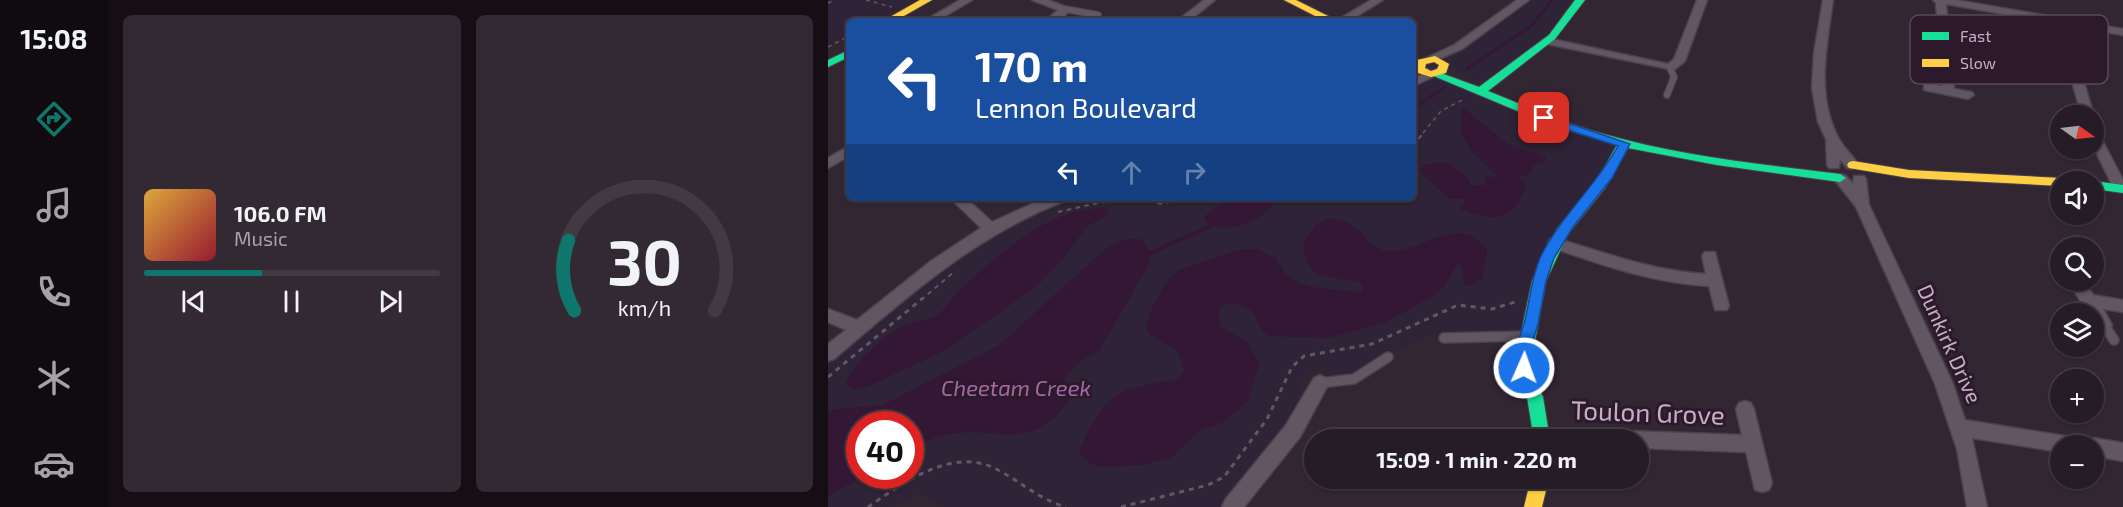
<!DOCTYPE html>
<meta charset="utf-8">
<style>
:root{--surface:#261c26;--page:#322932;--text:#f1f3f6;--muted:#a4a1a7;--line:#423a43;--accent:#0f766e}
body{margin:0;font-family:"Exo 2",sans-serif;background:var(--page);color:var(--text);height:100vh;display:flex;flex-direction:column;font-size:22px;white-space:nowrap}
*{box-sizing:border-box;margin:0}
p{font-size:20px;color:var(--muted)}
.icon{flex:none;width:33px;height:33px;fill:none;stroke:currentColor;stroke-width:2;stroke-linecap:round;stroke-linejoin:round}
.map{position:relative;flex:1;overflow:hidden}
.sheet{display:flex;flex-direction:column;gap:15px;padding:15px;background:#150f15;width:720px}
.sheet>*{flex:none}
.hud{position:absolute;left:18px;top:18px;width:570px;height:183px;border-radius:9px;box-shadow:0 2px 4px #0004,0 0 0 2px var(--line);background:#1a4fa0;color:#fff;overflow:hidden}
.needle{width:39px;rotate:104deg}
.tools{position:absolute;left:1222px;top:105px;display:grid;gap:12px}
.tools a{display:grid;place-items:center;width:54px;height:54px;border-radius:50%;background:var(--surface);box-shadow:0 2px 4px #0004,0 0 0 2px var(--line);font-size:30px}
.speed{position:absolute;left:18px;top:411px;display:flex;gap:12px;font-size:30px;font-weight:700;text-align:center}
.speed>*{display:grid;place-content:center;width:78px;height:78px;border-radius:50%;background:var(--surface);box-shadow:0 2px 4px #0004,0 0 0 2px var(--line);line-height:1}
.speed .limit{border:9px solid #d22;background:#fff;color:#111}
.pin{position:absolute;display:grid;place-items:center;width:51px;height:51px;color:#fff;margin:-26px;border-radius:12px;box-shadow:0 3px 9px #0006}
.me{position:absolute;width:66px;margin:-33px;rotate:2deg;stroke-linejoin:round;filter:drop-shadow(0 0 4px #0008)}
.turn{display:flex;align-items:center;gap:21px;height:126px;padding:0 30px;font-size:27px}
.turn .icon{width:78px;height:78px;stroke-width:2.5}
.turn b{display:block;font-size:42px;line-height:51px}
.lanes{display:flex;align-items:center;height:57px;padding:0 30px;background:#0003;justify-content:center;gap:30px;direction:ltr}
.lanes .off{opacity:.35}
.sheet .card{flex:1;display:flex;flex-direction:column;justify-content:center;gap:9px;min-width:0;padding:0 21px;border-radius:9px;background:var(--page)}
.sheet .dial{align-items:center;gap:0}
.dial svg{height:156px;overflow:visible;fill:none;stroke:var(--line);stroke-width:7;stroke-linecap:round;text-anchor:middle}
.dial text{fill:var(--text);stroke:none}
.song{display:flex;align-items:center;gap:18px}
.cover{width:72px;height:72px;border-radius:9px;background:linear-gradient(135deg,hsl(40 70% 55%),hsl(350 70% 35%))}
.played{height:6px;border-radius:3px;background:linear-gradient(90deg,var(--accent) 40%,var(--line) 40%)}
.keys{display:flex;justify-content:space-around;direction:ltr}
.sheet .tiles{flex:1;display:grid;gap:15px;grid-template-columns:repeat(2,1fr)}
.trip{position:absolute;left:476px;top:429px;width:345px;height:60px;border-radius:30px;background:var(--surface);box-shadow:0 2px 4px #0004,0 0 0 2px var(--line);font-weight:700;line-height:60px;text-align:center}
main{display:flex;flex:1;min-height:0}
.dock{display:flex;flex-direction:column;width:108px;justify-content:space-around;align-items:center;background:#0f0b0f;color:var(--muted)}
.dock .icon{width:42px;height:42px}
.dock .current{color:var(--accent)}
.dock b{font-size:27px;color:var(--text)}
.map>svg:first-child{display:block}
.green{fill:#2f2337;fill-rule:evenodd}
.water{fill:#341734}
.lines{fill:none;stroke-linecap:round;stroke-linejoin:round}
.stream-far1{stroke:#341734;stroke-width:3}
.stream{stroke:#341734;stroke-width:4}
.lane-far1-casing{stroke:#4c414c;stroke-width:8}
.lane-casing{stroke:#4c414c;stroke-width:12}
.street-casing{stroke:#4c414c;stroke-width:3}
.fast-casing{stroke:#4c414c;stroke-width:2}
.slow-casing{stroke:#4c414c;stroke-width:2}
.path-far2{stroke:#625763;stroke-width:1.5;stroke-dasharray:4 4;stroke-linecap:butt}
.path-far1{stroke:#625763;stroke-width:2;stroke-dasharray:4.5 4.5;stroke-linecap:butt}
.path{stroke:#625763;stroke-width:3;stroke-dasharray:5 5;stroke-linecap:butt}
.lane-far1{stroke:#615661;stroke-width:6}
.lane{stroke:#615661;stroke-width:9}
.street{fill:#615661;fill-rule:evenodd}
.fast{fill:#16e098;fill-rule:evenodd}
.slow{fill:#ffcf43;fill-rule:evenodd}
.route{fill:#1a73e8;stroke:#114b97;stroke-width:1.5}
.labels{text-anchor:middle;stroke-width:6;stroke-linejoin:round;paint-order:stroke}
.street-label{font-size:21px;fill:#c4afc4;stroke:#2c1a2c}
.water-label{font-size:22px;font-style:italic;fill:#a369a3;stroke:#2c1a2c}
.near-street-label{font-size:26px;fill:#c4afc4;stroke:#2c1a2c}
.key{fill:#2c1a2c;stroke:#5a475a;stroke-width:1.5}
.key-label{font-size:16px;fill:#c4afc4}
</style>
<main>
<nav class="dock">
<b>15:08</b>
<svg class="icon current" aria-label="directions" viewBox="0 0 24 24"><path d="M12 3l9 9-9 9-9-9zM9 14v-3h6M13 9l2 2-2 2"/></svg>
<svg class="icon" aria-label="music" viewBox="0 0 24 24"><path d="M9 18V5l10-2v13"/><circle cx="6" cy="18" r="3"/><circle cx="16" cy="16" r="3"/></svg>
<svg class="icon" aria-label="phone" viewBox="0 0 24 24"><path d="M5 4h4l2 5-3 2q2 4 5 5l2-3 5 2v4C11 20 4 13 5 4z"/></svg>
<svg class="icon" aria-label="climate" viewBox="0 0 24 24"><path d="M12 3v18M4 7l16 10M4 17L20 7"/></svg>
<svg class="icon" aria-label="car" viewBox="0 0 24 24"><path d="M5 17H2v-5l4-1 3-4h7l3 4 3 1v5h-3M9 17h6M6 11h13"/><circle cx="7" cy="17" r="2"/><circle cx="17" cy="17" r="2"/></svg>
</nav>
<section class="sheet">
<div class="tiles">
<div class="card">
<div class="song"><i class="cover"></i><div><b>106.0 FM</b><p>Music</p></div></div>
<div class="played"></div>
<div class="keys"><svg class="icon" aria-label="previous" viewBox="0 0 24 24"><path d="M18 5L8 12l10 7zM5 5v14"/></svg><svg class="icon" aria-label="pause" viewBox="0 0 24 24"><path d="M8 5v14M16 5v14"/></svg><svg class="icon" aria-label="next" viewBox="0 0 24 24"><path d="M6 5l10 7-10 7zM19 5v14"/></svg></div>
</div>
<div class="card dial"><svg viewBox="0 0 100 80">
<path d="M14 69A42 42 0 1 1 86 69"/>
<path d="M14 69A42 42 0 0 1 11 33" stroke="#0f766e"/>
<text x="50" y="56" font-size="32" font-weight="700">30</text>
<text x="50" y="72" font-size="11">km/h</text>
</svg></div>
</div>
</section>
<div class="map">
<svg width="1295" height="507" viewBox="0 0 1295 507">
<rect width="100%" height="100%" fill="#322632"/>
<path class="green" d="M0 0H69L81 3 47 21H21V35L0 46Z
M700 0H744L717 35 658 80 640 79 622 67C623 47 684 14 700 0Z
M600 78 626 83 712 121 778 144 784 152C767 185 738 209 719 242 704 269 700 301 693 331L620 333 597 337 512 380 509 373 494 367 481 372 475 378 472 384 473 406 399 507H117L89 493 65 507H0V359C75 298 147 230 240 198H585V84ZM32 424H82V476H32Z"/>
<path class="water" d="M634 107 681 145 718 157 716 162 705 165 704 173 688 178 698 182C690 222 664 223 631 208L637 203V198L621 199 591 171 596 165 618 162 638 175 644 186 657 185 658 176 671 178 643 150 633 133Z
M442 198 444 205C434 222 397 234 380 224L376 218C391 197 420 198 442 198Z
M279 208 281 212 278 217 259 226 239 254 210 285 120 349 41 386 25 390 18 385C21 366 60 332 78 325 88 321 100 321 109 315 120 308 124 296 133 288 174 253 221 206 279 208Z
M500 219C538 218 536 252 563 251 596 250 634 212 659 250L654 278 643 286 636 284 633 264 629 265 616 287 605 296 556 323 499 338 442 336C429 330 430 319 422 309L405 303 394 306 390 314 393 327 419 341 431 364 420 401 396 422 372 430 344 457 315 465 271 467 261 463 251 453C258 431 276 399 299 390 314 385 330 383 346 380L351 378 356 369 349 350 321 334 318 326 324 308 333 291 342 277 351 270 410 250 430 249 448 258 457 273 472 283 483 287 533 292 536 288 531 282C501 276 474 282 476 240L489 224Z
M304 238 315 240 322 253 321 264 272 350 250 363 237 378 243 398C201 459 168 421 112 436 102 439 92 446 83 450L82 424H32V476H36L0 496V410L55 405 171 345 275 251 289 242Z"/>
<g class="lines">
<path class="stream-far1" d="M639 69 704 25 724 0
M585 108 617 87"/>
<path class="stream" d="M318 255 385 225"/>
<defs>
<path id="lane-far1" d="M237 9 270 15
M839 95 846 77 842 68"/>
<path id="lane" d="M1276 325 1286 340
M616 338 698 336
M492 383 526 379 560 357"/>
<path id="street" d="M132 0H144L109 21H96Z
M204 0H220L241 8C237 21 229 21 217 21L230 10Z
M376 0H387L361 21H349Z
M543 0H555L521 21H508Z
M689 0H701L634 49 606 61 602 62 596 59 626 45Z
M869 0H879L857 61 846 70 719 44 714 41 719 38 840 64 846 59Z
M995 0H1005C999 46 987 95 1011 139 1016 148 1025 156 1031 165L1024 169 1019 168 1012 159 1011 168H1001L999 165 998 139 990 122 984 88 986 53Z
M1105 0H1128L1295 29V35L1239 25 1266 116H1254L1227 23 1118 4 1126 89 1144 92 1146 95 1140 99 1096 90V84L1114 86 1108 3Z
M603 71 607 72V76L585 86V78Z
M1266 132 1272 136 1295 180V192L1287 191 1266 148Z
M21 146V156L0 168V158Z
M1013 174 1018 176 1025 184 1026 176H1036L1038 179 1041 205 1125 384 1137 420 1261 440 1266 438 1295 443V461L1266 456V446H1233V452L1144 438 1159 507H1139L1129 449 1107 384 1028 207 1006 179Z
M122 198H138L164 222 217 198H238L236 201C145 237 79 297 6 359L0 361V344L18 330 0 322V309L29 320 103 261 153 228Z
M727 238C777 253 825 271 878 274L874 256 877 252H887L901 306 899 310H887L881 286C825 283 774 265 722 247L720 243 722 239Z
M1240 280H1256L1265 295 1295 300V312L1275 309 1284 325 1282 330C1269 334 1266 325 1266 314H1260Z
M492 375 498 378 501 383 472 437 416 507H394L397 500 458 425 486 378Z
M917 401 923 403 926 409 944 483 941 490 934 492 927 490 918 452 810 448V440H706L705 436 707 430 714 428 914 435 908 409 911 403Z"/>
<path id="fast" d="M747 0H757L727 39 660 91C697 106 733 122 772 133 850 156 932 164 1012 174L1018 178 1012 182 889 165 800 148 777 188 740 234 718 281 704 357 707 378 715 397 722 440H706L699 397 691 378 688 357 704 281 729 229 768 182 789 145 723 125 601 74 602 72H610L651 87 721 35Z
M21 50V57L0 67V60Z
M1266 181 1295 185V193L1266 189V182H1264Z"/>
<path id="slow" d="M92 0H104L67 21H55Z
M456 0H468L510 21H497Z
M607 56 621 64 618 73 603 77 587 72 586 70 589 60ZM606 62 611 65 609 69 603 71 597 68 598 64Z
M1025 161 1081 170 1233 178 1239 182H1233V186L1081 178 1021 168 1019 165 1021 162Z
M703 478H721L714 507H696Z"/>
</defs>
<use href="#lane-far1" class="lane-far1-casing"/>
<use href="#lane" class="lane-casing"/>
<use href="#street" class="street-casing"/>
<use href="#fast" class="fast-casing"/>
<use href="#slow" class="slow-casing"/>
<path class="path-far2" d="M38 0 64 7
M0 3 7 0
M0 47 21 36
M595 133 613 111 636 99"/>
<path class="path-far1" d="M585 146 596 132
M1241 173 1256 175
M312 199 334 204 355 198
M230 212 270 203 318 198
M93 300 127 271"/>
<path class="path" d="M0 377 95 298
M40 507C74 484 123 447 166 468 191 480 210 499 238 507
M293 507 380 485 396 477 439 419 464 367 476 356 544 344 630 305 664 309 690 301"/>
<use href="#lane-far1" class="lane-far1"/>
<use href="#lane" class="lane"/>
<use href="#street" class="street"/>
<use href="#fast" class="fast"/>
<use href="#slow" class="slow"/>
</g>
<path class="route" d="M712 116H719L802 144 784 178 745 227 726 258 718 281 710 324 704 344 702 373H691C683 357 691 339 696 324 702 301 703 278 713 256 733 216 768 186 790 146L712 121Z"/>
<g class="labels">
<g class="street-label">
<text transform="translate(1121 344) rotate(66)" y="7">Dunkirk Drive</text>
</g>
<g class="water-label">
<text x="188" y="396">Cheetam Creek</text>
</g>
<g class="near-street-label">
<text transform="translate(820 413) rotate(2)" y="9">Toulon Grove</text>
</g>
</g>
<rect x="1082" y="15" width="198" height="69" rx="9" class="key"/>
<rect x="1094" y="32" width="27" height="8" fill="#16e098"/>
<rect x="1094" y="59" width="27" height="8" fill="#ffcf43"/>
<g class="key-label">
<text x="1132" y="42">Fast</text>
<text x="1132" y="69">Slow</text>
</g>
</svg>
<div class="tools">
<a><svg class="needle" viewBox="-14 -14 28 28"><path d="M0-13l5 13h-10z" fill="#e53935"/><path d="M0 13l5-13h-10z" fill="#a4a1a7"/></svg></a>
<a><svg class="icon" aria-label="sound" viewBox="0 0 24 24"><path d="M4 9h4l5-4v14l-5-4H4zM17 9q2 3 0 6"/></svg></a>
<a><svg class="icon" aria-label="search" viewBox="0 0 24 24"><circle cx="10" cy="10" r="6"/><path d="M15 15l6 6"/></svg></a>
<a><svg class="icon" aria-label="layers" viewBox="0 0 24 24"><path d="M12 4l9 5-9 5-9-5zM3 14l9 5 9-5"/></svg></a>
<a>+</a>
<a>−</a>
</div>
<div class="speed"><div class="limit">40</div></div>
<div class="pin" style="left:716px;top:118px;background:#d93025"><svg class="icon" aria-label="arrive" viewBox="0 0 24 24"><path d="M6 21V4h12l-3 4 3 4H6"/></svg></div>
<svg class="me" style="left:696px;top:368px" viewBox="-20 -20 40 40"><circle r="17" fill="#1a73e8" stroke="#fff" stroke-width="3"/><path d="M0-11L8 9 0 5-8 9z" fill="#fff"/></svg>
<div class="trip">15:09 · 1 min · 220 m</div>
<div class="hud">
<div class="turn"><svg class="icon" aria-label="left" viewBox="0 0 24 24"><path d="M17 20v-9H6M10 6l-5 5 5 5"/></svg><div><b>170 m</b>Lennon Boulevard</div></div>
<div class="lanes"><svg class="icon" aria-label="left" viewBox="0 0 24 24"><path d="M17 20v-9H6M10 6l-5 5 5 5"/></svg><svg class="icon off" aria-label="ahead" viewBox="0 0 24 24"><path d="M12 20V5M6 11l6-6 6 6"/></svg><svg class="icon off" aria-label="right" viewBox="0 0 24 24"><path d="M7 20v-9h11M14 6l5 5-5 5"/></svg></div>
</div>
</div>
</main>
